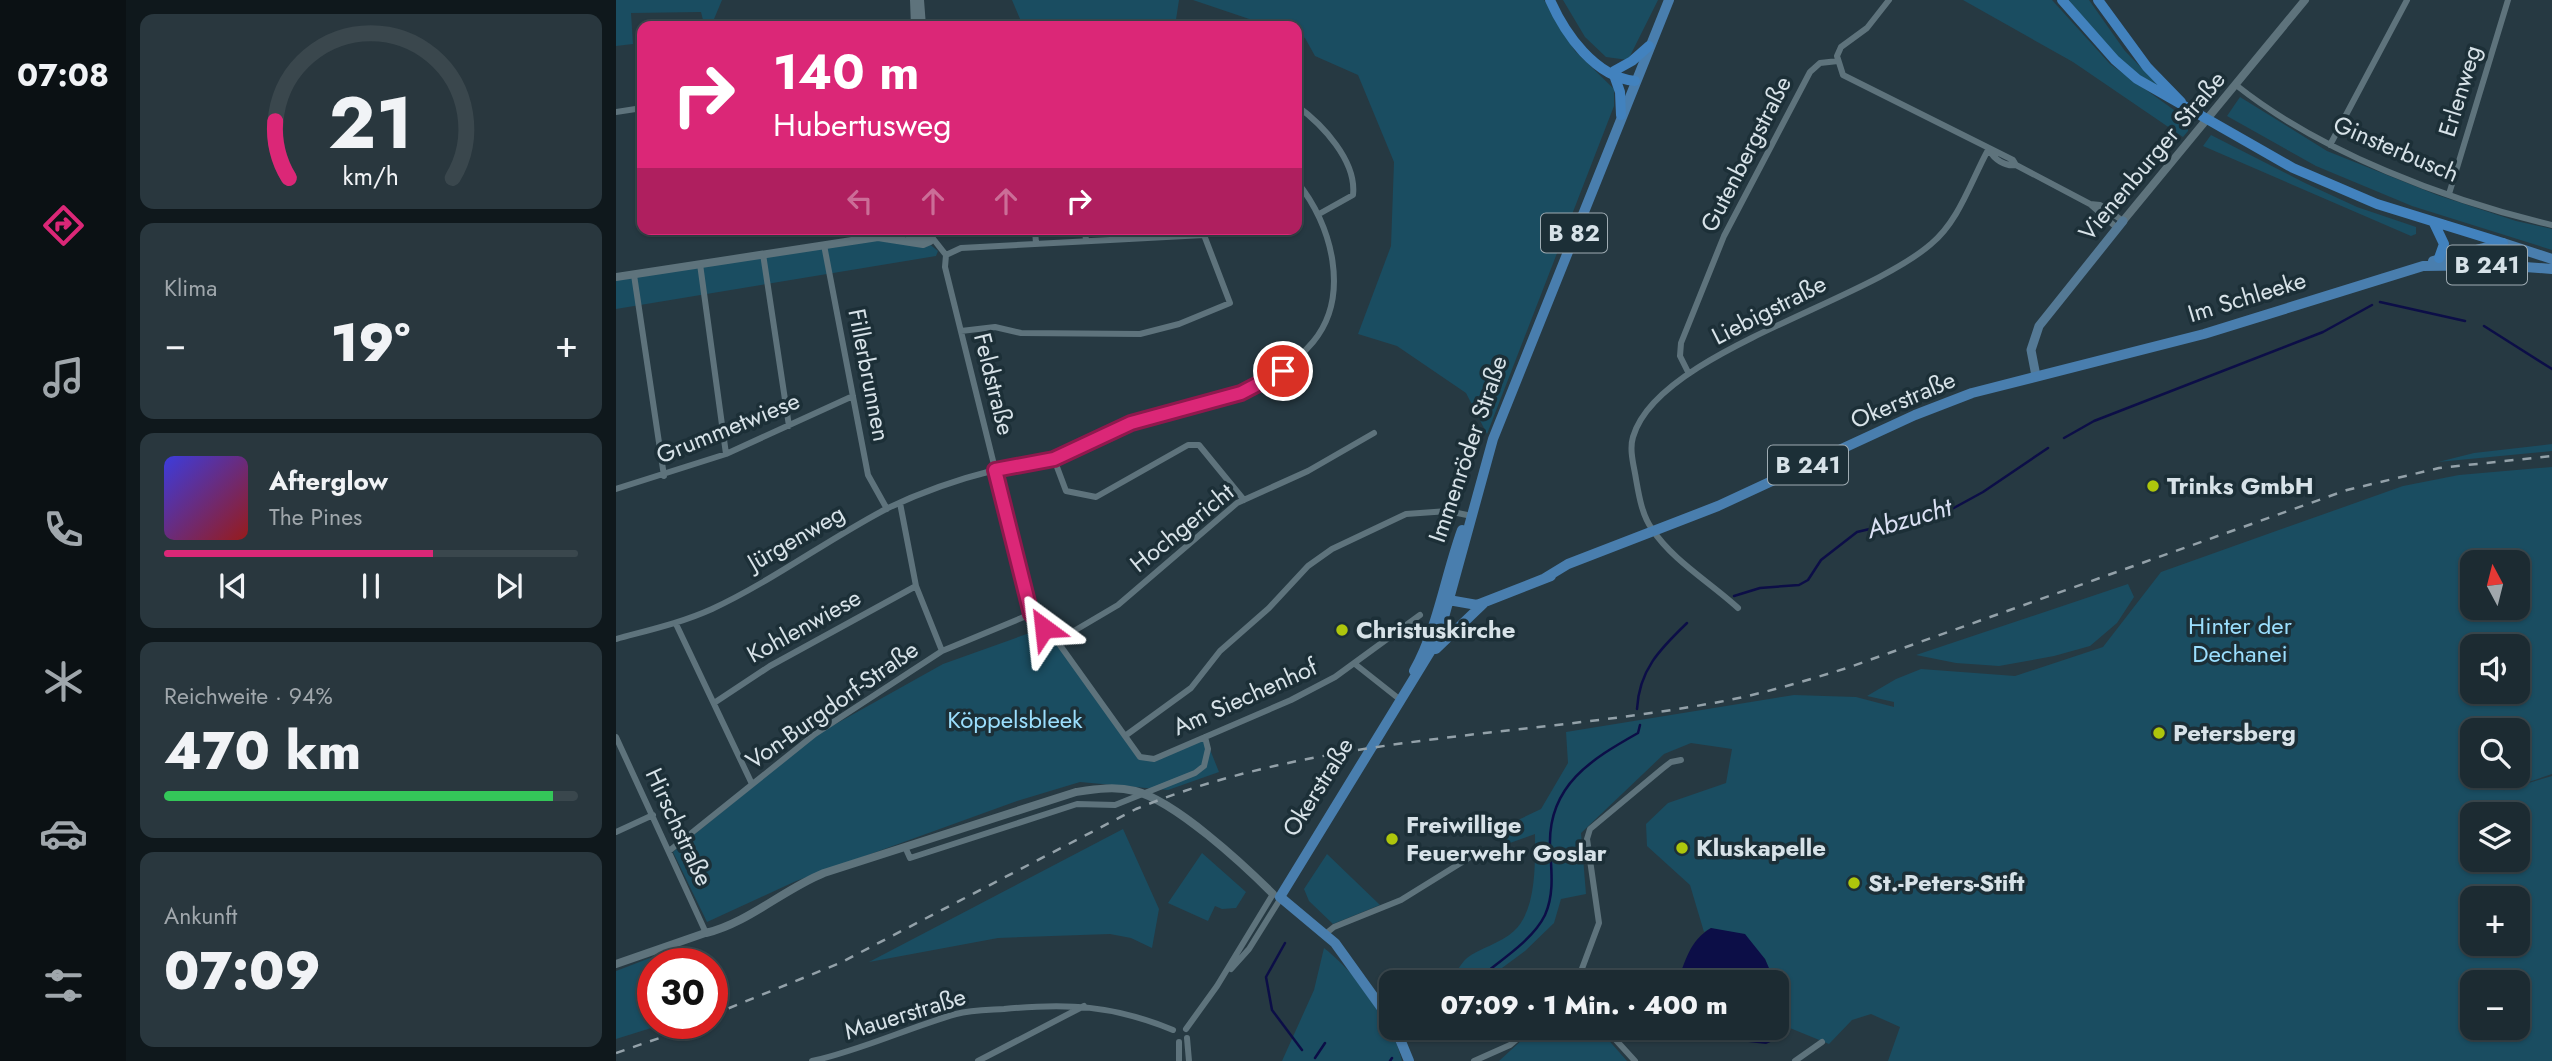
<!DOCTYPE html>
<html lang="de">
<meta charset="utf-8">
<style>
:root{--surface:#1c2b32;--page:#29373e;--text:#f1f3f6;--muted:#a0a7ac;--line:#3a474d;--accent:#db2777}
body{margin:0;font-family:Jost,sans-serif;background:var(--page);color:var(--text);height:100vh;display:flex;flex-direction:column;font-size:26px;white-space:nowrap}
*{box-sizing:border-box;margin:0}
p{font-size:23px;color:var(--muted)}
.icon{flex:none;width:38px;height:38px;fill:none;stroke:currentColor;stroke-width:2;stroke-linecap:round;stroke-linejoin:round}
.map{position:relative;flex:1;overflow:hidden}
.details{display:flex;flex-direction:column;gap:14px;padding:14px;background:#0f181c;width:490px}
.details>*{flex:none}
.banner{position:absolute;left:21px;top:21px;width:665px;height:214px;border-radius:14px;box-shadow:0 2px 5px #0004,0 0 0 2px var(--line);background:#db2777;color:#fff;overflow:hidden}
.needle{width:46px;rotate:353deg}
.controls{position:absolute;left:1844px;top:550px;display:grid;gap:14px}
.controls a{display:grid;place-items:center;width:70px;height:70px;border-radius:14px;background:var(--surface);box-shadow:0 2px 5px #0004,0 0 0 2px var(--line);font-size:35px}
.speed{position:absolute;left:21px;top:948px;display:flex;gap:14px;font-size:35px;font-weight:700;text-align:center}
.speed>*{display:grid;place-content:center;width:91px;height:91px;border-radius:50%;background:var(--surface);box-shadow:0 2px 5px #0004,0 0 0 2px var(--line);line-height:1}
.speed .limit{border:10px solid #d22;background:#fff;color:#111}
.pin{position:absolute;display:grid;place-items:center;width:60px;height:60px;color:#fff;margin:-30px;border:4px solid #fff;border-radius:50%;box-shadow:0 2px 7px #0007}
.me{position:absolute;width:77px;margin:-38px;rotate:330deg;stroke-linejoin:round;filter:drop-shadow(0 0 5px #0008)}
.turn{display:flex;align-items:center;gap:24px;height:147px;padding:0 21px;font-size:32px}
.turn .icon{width:91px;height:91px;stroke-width:2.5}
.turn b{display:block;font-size:49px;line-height:60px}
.lanes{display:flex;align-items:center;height:66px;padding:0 21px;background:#0003;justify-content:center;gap:35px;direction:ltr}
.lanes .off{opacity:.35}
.big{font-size:52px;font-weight:800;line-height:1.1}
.details .widget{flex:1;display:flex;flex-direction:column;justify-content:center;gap:10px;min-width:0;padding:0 24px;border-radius:14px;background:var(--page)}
.details .dial{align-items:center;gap:0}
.dial svg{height:182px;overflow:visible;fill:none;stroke:var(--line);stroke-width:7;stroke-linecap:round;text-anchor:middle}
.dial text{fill:var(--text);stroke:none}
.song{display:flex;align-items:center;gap:21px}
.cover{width:84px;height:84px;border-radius:10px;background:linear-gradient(135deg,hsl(240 70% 55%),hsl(0 70% 35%))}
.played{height:7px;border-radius:4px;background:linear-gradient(90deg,var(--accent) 65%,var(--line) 65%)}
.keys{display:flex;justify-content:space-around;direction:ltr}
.heat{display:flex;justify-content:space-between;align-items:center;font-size:38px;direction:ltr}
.charge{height:10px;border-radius:5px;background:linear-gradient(90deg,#34c759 94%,var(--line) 0)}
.trip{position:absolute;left:763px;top:970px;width:410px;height:70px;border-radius:14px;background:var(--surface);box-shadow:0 2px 5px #0004,0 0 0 2px var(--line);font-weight:800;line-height:70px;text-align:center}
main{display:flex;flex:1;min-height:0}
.tabs{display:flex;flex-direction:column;width:126px;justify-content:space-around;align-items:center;background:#0b1114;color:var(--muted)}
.tabs .icon{width:49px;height:49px}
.tabs .active{color:var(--accent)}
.tabs b{font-size:32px;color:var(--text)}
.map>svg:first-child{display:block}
.green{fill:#1a4d61;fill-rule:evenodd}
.water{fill:#0c0e47}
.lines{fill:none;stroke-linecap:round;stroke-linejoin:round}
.stream{stroke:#0c0e47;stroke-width:2.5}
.minor{stroke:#5e737c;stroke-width:6}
.tertiary{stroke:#5e737c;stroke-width:8}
.secondary{stroke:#547995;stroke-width:9}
.primary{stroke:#497eae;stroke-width:10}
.trunk{stroke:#4282be;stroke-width:10}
.rail{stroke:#93a1a9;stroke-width:2.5;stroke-dasharray:9 9;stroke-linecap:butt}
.route-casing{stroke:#8e194d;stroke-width:18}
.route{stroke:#db2777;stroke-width:12}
.poi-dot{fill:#aec60c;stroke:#1c2f37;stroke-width:2.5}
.labels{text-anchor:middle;stroke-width:7;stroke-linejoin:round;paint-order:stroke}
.shield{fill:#1c2f37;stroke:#9facb3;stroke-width:2}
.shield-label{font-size:23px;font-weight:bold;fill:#d7e2e8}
.street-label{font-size:24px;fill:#d7e2e8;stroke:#1c2f37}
.poi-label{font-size:24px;font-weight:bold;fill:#d7e2e8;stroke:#1c2f37;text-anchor:start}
.park-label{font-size:24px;fill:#9bdefd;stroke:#1c2f37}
.water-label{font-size:26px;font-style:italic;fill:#dbe1f4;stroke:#1c2f37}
</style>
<main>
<nav class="tabs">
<b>07:08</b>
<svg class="icon active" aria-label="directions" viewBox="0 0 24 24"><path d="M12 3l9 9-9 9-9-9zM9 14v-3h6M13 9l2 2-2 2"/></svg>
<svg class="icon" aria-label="music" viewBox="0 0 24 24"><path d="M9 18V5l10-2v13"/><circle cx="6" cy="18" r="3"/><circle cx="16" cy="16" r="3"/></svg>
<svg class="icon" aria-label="phone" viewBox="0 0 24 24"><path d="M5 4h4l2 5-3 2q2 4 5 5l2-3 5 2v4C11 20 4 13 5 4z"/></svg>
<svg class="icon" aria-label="climate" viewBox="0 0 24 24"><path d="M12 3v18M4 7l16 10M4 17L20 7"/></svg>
<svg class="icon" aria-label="car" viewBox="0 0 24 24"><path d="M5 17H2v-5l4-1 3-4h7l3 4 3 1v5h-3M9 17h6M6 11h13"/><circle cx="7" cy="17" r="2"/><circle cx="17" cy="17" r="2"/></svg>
<svg class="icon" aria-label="filters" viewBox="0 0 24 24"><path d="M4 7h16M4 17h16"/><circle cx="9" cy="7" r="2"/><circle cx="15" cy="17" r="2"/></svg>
</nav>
<section class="details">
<div class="widget dial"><svg viewBox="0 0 100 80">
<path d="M14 69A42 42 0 1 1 86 69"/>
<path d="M14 69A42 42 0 0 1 8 44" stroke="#db2777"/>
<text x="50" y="56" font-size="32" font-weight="700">21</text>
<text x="50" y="72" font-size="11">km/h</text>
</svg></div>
<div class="widget"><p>Klima</p>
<div class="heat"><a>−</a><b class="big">19°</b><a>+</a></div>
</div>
<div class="widget">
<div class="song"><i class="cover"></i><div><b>Afterglow</b><p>The Pines</p></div></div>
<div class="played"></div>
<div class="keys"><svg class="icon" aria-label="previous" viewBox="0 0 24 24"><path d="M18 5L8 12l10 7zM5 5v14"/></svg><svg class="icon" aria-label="pause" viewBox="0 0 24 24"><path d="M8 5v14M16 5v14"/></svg><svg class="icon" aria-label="next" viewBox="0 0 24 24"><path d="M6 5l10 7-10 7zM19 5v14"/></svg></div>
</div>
<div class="widget"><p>Reichweite · 94%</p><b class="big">470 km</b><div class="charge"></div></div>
<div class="widget"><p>Ankunft</p><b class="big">07:09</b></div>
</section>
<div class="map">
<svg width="1936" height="1061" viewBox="0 0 1936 1061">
<rect width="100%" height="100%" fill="#263942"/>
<path class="green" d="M0 0H106L98 19 87 20 85 12 15 13 17 44 0 46Z
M396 0H563L559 26H407Z
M577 0H928L959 51 998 89V106L871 434 850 393 781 346 742 334 775 246 778 162 742 75 699 56 689 38 681 35V26H654Z
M947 0H1042L1012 60 990 57 969 37Z
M1347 0H1436L1494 64 1572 120V131L1567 137 1457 62Z
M1453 0H1473L1509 51 1545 88C1506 70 1479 33 1453 0Z
M1624 97 1711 151 1821 195 1900 221 1936 229V250L1796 206 1700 166 1611 116Z
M1595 135 1689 183 1741 207 1800 227V234L1795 236 1587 146Z
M262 237 312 243 322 251 320 256 0 309V277Z
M1936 444V451L1822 462 1858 453Z
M1936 467V774L1886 791 1936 776V1061H1272L1284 1027 1255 1014 1236 1020 1213 1044 1169 1026 1170 1010 1149 959 1095 928 1088 932 1074 885 1031 846 1030 824 1052 803 1110 783 1116 749 1075 743 1048 754 965 833 970 894 945 899 938 923 909 951 867 982H830C841 975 842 966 851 958 863 948 884 944 898 931 921 910 919 862 919 834L891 844 883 829 925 809 952 763 950 732 1178 695 1240 697 1278 707V702L1251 696 1280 679 1305 669 1399 676 1487 647 1545 572 1787 486 1843 475ZM1857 562H1902V607H1857ZM1857 646H1902V691H1857ZM1857 730H1902V775H1857ZM1857 814H1902V859H1857ZM1857 898H1902V943H1857ZM1857 982H1902V1027H1857Z
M1512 584 1518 597 1501 623 1474 646 1438 656 1383 666 1340 663 1300 655Z
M422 630 446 648 524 757 533 761 589 737 603 772 552 790 464 782 401 801 180 881 91 922 57 852 200 735 327 664Z
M507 829 543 909 536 948 515 938 494 934 382 938 253 962Z
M586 853 630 892 620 908 606 909 599 906 592 921 552 903Z
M711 854 764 905 717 924 693 901 688 889Z
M708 948C739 972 777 1022 786 1061H666L698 990Z
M69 951 70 955 87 953 88 964H37V1024H48L0 1039V971L34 958Z
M920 1027H981L1011 1061H883Z"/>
<path class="water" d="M1095 928 1129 934 1149 959 1159 982H1061C1070 961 1073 941 1095 928Z
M1160 986C1169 1007 1178 1034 1150 1044L1052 1033 1046 1029 1160 1027Z"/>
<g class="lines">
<path class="stream" d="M1764 302 1849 321
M1868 326 1936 369
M1448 438 1478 421 1707 332 1756 305
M1118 596 1144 588 1183 585 1192 580 1205 560 1241 532 1334 510 1367 492 1432 448
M1021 709C1023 670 1044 649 1071 623
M669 943 650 977 656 1010 686 1050
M858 982C880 963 916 942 929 915 939 893 935 868 934 846 932 785 976 759 1022 733L1024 725
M794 1037 805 1027
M699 1058 709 1043
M774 1061 776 1058"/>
<path class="minor" d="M1273 0 1251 28 1225 47 1221 56 1227 75 1397 160 1400 165 1474 204 1501 228
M681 85 684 75
M1620 85C1704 152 1832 201 1936 225
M681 106C706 124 741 161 737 195L703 214
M0 112 26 108
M1714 145 1791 0
M1373 150C1378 159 1389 167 1400 165
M1833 194 1892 0
M1474 204 1484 205 1507 221
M419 229 420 244
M469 229 470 241
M588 235 599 229
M315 236 330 255 329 267 415 614 441 641 524 757 538 759 675 700 719 677 804 615
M208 245 252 475 271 509
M147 254 173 426
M330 255 345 248 588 235 614 303 563 324 524 334 405 333 379 327 345 331
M84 264 110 454
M18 275 48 476
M1072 372 1064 356 1065 343 1108 236 1194 72 1204 63 1222 61
M438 459 450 491 480 497 572 445H583L628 500
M0 489 110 454 237 396
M284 503 300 586 326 651
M1122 608C1095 583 1056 560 1036 529 1026 515 1023 496 1020 479 1018 466 1013 450 1017 437 1041 353 1247 303 1315 244 1343 221 1355 181 1372 150
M60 624 136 784
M0 639C33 630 65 623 96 609 156 581 211 540 270 509 303 493 343 479 379 470 398 465 418 464 436 459 464 452 490 432 518 422 581 399 651 398 697 342 735 296 716 224 681 182
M441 641 502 605 621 503 692 471 758 433
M739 664 782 698
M98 703 154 666 300 586
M509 736 575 688 604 651 653 608 692 566 716 549 790 514 832 511 851 515
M0 737 90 933
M0 832 37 815
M290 849 294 858 461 804 499 805 579 773 588 766 592 749 589 737
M53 851 199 734 326 651 415 614
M708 935 718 927 785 900 856 856
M615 969 633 949 663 901
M961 982 983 923 971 839 974 829 1046 769 1055 762 1065 760
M988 1027 1019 1061
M570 1029 601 986 657 894
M571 1038 573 1061
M196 1061C246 1050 291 1028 340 1014 355 1010 373 1010 388 1009 451 1003 497 1005 557 1030
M362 1061 468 1006
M563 1061V1042
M858 1061 894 1045 915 1027
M1179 1061 1206 1042"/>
<path class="tertiary" d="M298 0 299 26
M304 0 306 26
M1507 221 1689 0
M293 240 315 235
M0 277 262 237 307 244 314 241 318 229
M90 933C132 923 168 889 208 873L460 792C480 789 499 786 519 791 559 801 627 864 657 894
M0 964 92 932"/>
<path class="secondary" d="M1420 376 1415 350 1423 326 1507 221"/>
<path class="primary" d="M1817 261 1887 243 1936 259
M929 578 952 564 1102 506 1299 415 1356 393 1588 334 1807 266 1882 265 1936 269
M827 599 861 605 935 576
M820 649 867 604
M798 671C822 628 829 577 846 530
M775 1021 719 943 664 897 822 639 877 439 1053 0
M779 1027 793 1061"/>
<path class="trunk" d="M934 0C949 34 979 77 1019 81
M1446 0 1499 60 1521 79 1677 168 1761 204 1887 243
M1482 0 1531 67 1565 102
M998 71 1016 61 1033 46
M998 75 1004 92 1005 115
M1818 223 1828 244 1823 258"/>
<path class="rail" d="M96 1015 224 963 520 809C705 733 908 738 1103 702 1146 694 1189 681 1231 668L1731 490 1823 468 1936 456
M0 1053 84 1024"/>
</g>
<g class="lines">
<defs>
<path id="route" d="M428 628 415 614 379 470 438 459 515 423 625 393 667 371"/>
</defs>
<use href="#route" class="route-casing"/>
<use href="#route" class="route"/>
</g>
<g class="poi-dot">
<circle cx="1537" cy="486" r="7"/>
<circle cx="726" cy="630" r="7"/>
<circle cx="1543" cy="733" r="7"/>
<circle cx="776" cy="839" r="7"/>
<circle cx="1066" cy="848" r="7"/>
<circle cx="1238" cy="883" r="7"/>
</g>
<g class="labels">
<g class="shield">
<rect x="925" y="213.5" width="66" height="39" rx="5"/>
<rect x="1831" y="245.5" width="80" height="39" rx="5"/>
<rect x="1152" y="445.5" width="80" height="39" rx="5"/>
</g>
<g class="shield-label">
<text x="958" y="241">B 82</text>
<text x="1871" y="273">B 241</text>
<text x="1192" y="473">B 241</text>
</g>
<g class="street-label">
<text transform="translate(1844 91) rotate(-73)" y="8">Erlenweg</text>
<text transform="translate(1780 149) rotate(23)" y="8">Ginsterbusch</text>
<text transform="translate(1130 154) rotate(-63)" y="8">Gutenbergstraße</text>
<text transform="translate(1536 156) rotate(-50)" y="8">Vienenburger Straße</text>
<text transform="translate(1631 297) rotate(-17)" y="8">Im Schleeke</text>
<text transform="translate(1153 310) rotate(-27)" y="8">Liebigstraße</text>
<text transform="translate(253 375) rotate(79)" y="8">Fillerbrunnen</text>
<text transform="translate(378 384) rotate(76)" y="8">Feldstraße</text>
<text transform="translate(1287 400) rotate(-23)" y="8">Okerstraße</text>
<text transform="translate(112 428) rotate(-22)" y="8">Grummetwiese</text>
<text transform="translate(852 449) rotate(-71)" y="8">Immenröder Straße</text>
<text transform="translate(566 528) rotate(-39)" y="8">Hochgericht</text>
<text transform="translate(180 538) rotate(-30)" y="8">Jürgenweg</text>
<text transform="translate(188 626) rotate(-29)" y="8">Kohlenwiese</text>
<text transform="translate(629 697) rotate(-24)" y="8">Am Siechenhof</text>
<text transform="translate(216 705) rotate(-35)" y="8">Von-Burgdorf-Straße</text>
<text transform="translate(702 787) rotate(-58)" y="8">Okerstraße</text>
<text transform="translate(63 827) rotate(65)" y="8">Hirschstraße</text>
<text transform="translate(289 1014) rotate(-17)" y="8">Mauerstraße</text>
</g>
<g class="poi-label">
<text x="1551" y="494">Trinks GmbH</text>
<text x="740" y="638">Christuskirche</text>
<text x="1557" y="741">Petersberg</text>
<text x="790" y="833">Freiwillige<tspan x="790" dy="28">Feuerwehr Goslar</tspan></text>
<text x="1080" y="856">Kluskapelle</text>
<text x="1252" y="891">St.-Peters-Stift</text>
</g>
<g class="park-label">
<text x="1624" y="634">Hinter der<tspan x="1624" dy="28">Dechanei</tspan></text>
<text x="399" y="728">Köppelsbleek</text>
</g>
<g class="water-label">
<text transform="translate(1293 518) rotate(-16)" y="9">Abzucht</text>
</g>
</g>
</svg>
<div class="controls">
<a><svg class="needle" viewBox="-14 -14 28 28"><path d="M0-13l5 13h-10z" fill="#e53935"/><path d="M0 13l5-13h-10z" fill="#a0a7ac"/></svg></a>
<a><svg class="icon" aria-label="sound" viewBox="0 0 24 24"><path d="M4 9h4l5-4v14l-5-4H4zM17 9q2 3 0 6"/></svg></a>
<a><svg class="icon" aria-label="search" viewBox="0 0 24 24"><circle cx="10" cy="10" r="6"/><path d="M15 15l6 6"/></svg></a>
<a><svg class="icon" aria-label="layers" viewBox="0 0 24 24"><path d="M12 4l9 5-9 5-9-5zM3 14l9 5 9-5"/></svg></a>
<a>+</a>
<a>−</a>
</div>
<div class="speed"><div class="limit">30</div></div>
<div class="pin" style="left:667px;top:371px;background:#d93025"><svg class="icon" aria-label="arrive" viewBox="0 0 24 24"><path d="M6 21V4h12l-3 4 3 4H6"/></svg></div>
<svg class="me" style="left:428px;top:628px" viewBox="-20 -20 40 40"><path d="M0-17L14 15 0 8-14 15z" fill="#db2777" stroke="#fff" stroke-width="4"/></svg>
<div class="trip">07:09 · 1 Min. · 400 m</div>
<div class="banner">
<div class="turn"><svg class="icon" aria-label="right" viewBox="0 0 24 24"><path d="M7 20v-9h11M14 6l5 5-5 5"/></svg><div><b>140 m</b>Hubertusweg</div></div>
<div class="lanes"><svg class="icon off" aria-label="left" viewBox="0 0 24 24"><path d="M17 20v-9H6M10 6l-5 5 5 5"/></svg><svg class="icon off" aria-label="ahead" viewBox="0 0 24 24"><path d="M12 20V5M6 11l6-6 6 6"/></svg><svg class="icon off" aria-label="ahead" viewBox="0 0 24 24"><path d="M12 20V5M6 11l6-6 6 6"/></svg><svg class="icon" aria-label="right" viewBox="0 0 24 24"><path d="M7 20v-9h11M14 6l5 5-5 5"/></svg></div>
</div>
</div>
</main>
